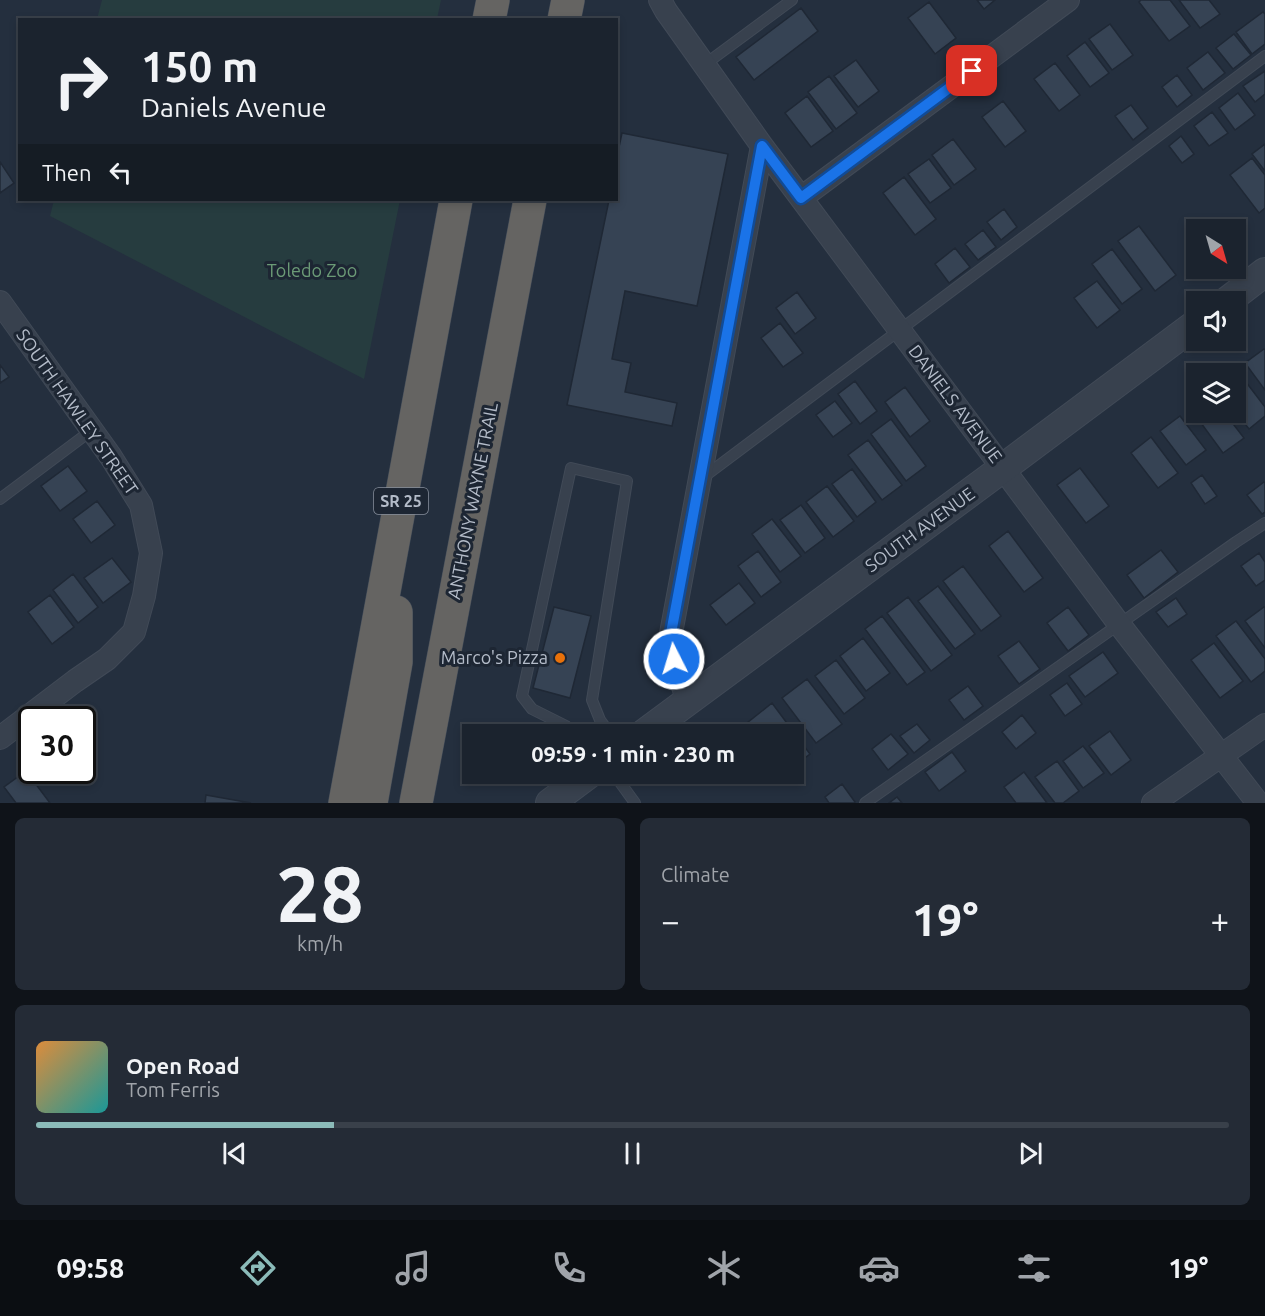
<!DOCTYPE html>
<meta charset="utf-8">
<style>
:root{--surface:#1b232e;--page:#242b36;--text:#f1f3f6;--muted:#a0a4aa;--line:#39404a;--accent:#8bbbb9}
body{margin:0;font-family:Ubuntu,sans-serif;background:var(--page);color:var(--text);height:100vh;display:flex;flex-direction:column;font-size:22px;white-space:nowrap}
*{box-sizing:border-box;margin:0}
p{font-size:20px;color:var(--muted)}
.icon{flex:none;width:33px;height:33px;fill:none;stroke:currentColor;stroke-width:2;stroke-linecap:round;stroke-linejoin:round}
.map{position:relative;height:803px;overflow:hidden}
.sheet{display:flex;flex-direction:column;gap:15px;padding:15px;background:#0f1319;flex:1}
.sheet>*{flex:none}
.top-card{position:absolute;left:18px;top:18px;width:600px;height:183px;border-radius:0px;box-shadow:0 3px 9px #0003,0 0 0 2px var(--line);background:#1b232e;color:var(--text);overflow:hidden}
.needle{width:39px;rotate:143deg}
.tools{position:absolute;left:1186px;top:219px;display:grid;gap:12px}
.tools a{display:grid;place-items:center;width:60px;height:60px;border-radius:0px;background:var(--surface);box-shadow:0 3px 9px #0003,0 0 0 2px var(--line);font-size:30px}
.speed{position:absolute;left:18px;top:706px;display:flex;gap:12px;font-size:30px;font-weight:700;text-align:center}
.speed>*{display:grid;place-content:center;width:78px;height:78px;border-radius:50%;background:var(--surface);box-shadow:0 3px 9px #0003,0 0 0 2px var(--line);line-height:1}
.speed .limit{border:3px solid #111;border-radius:9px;background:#fff;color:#111}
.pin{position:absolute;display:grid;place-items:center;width:51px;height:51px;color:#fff;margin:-26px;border-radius:12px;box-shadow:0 3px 9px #0006}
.me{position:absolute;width:66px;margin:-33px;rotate:355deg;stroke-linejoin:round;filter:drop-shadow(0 0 4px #0008)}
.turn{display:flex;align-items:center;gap:21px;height:126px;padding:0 24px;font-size:27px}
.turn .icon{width:78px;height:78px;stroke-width:2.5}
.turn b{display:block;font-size:42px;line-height:51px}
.then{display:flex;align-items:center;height:57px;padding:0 24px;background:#0003;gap:12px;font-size:22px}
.big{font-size:45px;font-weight:600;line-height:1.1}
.sheet .widget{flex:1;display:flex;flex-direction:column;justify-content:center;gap:9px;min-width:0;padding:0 21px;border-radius:9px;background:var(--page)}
.sheet .dial{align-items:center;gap:0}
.dial b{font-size:78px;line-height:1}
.song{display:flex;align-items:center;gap:18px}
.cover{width:72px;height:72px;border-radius:9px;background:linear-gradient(135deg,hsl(30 70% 55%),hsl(180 70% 35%))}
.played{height:6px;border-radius:3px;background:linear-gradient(90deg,var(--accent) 25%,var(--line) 25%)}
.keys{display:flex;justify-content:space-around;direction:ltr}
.heat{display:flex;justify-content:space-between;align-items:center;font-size:33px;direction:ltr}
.sheet .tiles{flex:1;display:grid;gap:15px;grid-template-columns:1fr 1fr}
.widget:last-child{grid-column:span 2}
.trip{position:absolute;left:462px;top:724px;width:342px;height:60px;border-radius:0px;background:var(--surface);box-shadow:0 3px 9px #0003,0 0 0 2px var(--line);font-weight:600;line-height:60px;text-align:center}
.dock{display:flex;height:96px;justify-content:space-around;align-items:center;background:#0b0e12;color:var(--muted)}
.dock .icon{width:42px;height:42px}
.dock .active{color:var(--accent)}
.dock b{font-size:27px;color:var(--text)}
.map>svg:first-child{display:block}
.green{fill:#263c3f}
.building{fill:#364354;stroke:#1f2835;stroke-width:1.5}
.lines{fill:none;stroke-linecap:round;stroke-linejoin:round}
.service-casing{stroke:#414a57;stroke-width:12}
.minor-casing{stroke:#414a57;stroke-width:24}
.tertiary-casing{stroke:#414a57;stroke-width:30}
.trunk-casing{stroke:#434c59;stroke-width:34}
.service{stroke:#38414e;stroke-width:10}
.minor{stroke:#38414e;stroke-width:22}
.tertiary{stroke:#38414e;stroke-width:28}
.trunk{stroke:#656462;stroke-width:33}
.route-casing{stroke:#114b97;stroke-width:15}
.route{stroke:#1a73e8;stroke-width:10}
.food-dot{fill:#e8710a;stroke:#1d2633;stroke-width:2}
.labels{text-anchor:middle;stroke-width:6;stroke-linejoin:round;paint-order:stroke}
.shield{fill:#1d2633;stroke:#878f9c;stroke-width:1.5}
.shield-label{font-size:16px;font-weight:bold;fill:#b4bcc9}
.park-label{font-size:18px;fill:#6b9a76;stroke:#1d2633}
.street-label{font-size:18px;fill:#b4bcc9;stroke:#1d2633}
.poi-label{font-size:18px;fill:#b4bcc9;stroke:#1d2633;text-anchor:end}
</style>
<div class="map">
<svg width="1265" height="803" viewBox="0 0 1265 803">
<rect width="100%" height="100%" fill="#242f3e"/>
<path class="green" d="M102 0H441L437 19H97Z
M54 200H400L364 379 50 216Z"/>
<path class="building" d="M977 0H995L984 9Z
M1141 0H1170L1190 26 1169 41 1139 2Z
M1179 0H1209L1220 14 1200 28Z
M929 2 956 38 935 54 908 18Z
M801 8 818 31 754 80 736 57Z
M1263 12 1265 14V44L1252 54 1236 32Z
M1110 24 1133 55 1112 70 1089 39Z
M1234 34 1251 55 1233 69 1216 48Z
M1085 42 1109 73 1090 87 1067 56Z
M1208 52 1225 73 1203 90 1187 68Z
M856 60 879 91 858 107 834 76Z
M1055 63 1080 95 1059 111 1034 79Z
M1265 71V94L1255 102 1243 86Z
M1177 75 1192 95 1177 107 1162 87Z
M829 76 857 113 836 129 808 92Z
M1238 93 1255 115 1235 130 1219 108Z
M807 96 833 131 811 147 785 113Z
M1003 101 1026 131 1005 147 982 117Z
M1131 105 1148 128 1133 140 1115 116Z
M1212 112 1228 133 1209 146 1194 126Z
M622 133 728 154 697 306 625 291 612 359 631 363 625 392 677 403 672 426 567 405 609 200H616V161Z
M1181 136 1194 154 1182 163 1169 146Z
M953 139 976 169 954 185 932 155Z
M1265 144V171L1252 154Z
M1252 158 1265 175V208L1259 213 1230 175Z
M929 159 951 188 930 203 908 174Z
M0 162 14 183 0 193Z
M904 177 936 219 915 235 883 193Z
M1004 209 1017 227 1001 240 987 222Z
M1139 226 1176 275 1155 291 1118 241Z
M983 230 996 247 978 260 965 244Z
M955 248 970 267 949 283 935 264Z
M1112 249 1142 289 1122 304 1092 264Z
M1097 281 1120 310 1097 328 1074 298Z
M797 292 816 318 795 334 776 308Z
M780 323 803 353 783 367 761 338Z
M1264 349 1265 350V390L1245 363Z
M0 365 9 377 0 383Z
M1233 365 1265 407V416L1249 429 1236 412V374H1222Z
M855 381 877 411 860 424 838 394Z
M905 387 930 421 910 437 885 402Z
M835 401 852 423 833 437 816 415Z
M1197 403V412H1224L1244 438 1223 453 1190 408Z
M1180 416 1206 450 1186 465 1160 431Z
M891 419 926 466 906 481 871 434Z
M1151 437 1178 473 1158 488 1131 453Z
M868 440 902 485 882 500 848 455Z
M68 466 87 491 60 511 41 486Z
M1080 468 1109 506 1086 523 1057 485Z
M852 469 876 502 857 517 832 484Z
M1202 475 1217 496 1205 504 1191 483Z
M1264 482 1265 483V512L1262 514 1247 495Z
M827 486 854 521 833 537 806 502Z
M97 501 115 525 91 543 73 519Z
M801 505 825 538 805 553 780 520Z
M772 519 801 556 780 572 752 534Z
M1008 531 1043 578 1024 592 989 546Z
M1161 550 1178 572 1144 598 1127 575Z
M758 551 781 582 761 597 738 566Z
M1259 553 1265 562V580L1256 586 1241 566Z
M112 558 131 582 103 603 84 578Z
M963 566 1001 616 981 631 943 581Z
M73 574 98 607 78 623 53 590Z
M739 583 755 603 726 625 710 605Z
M938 586 975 634 955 649 918 601Z
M50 595 74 627 52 644 28 612Z
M908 597 952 655 931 671 887 613Z
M1176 598 1187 614 1168 627 1156 612Z
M554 607 591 616 570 698 533 688Z
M1068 607 1089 635 1068 651 1047 623Z
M1264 607H1265V648L1245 621Z
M882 616 925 672 907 685 865 629Z
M1236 621 1265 659V671L1251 682 1216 636Z
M863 638 890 673 866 691 840 656Z
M1019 641 1040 669 1019 684 998 656Z
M1214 643 1243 681 1220 698 1191 660Z
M1103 652 1118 673 1085 697 1069 676Z
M836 660 865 698 844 714 815 676Z
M807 679 842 724 816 743 782 698Z
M1067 683 1082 704 1065 716 1050 695Z
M968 686 983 706 964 720 949 700Z
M772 703 810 754 794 766V735H756L747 723Z
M1022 715 1036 733 1016 749 1002 732Z
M917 724 930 740 914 753 900 736Z
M741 728 746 735H731Z
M1110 731 1131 760 1111 775 1089 746Z
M891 734 908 754 888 770 872 749Z
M1083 746 1104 773 1083 788 1063 761Z
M952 752 966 771 939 791 925 772Z
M1057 761 1079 791 1063 803H1055L1035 777Z
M26 771 50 803H16L4 787Z
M1024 772 1047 803H1016L1004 787Z
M737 774H755L744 783Z
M842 784 855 802 854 803H829L825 797Z
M206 795 251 803H205Z
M897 797 902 803H889Z"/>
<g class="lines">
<defs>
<path id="service" d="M704 65 792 0
M701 479 1265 56
M0 499 92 430
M574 735 566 726 532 709 522 696 571 468 627 481 592 700 600 720 611 735
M614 774 635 803
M865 803 1236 542 1265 523"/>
<path id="minor" d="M660 0 666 11 762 146 801 198 1119 624 1258 803
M801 198 1068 0
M0 302 111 457 141 505 151 553 144 596 134 632 107 659 75 681 0 738
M688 702 669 644 762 146
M1153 803 1265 725"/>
<path id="tertiary" d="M1226 302 1265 272
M642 735 1003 468 1197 323
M550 803 589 774"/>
<path id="trunk" d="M489 20 493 0
M564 20 568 0
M345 803 456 200
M371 803 396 662V612
M416 803 530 200"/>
</defs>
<use href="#service" class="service-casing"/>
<use href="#minor" class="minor-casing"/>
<use href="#tertiary" class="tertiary-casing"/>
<use href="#trunk" class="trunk-casing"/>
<use href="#service" class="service"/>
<use href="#minor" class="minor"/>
<use href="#tertiary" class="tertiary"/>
<use href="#trunk" class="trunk"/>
</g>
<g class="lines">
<defs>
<path id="route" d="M674 659 669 644 762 146 801 198 972 71"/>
</defs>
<use href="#route" class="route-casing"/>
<use href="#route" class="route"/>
</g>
<circle class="food-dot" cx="560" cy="658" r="6"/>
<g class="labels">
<rect class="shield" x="374" y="488" width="54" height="26" rx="4.5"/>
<g class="shield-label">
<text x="401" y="507">SR 25</text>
</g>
<g class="park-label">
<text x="312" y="277">Toledo Zoo</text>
</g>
<g class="street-label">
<text transform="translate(955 404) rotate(53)" y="6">DANIELS AVENUE</text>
<text transform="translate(77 412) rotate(55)" y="6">SOUTH HAWLEY STREET</text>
<text transform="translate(473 501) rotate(-79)" y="6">ANTHONY WAYNE TRAIL</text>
<text transform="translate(920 530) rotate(-36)" y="6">SOUTH AVENUE</text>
</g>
<g class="poi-label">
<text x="548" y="664">Marco's Pizza</text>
</g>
</g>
</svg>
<div class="tools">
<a><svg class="needle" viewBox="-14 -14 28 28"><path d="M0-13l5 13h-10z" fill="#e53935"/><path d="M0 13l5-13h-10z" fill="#a0a4aa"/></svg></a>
<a><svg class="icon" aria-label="sound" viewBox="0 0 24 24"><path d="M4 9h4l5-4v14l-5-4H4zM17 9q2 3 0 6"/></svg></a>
<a><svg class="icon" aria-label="layers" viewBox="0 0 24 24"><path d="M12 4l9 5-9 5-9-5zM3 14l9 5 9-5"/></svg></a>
</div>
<div class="speed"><div class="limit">30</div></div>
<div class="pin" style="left:972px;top:71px;background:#d93025"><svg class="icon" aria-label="arrive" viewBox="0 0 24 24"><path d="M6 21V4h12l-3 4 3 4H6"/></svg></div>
<svg class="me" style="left:674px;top:659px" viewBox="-20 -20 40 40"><circle r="17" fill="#1a73e8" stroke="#fff" stroke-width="3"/><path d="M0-11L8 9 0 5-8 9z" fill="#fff"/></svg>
<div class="trip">09:59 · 1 min · 230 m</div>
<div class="top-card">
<div class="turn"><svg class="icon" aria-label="right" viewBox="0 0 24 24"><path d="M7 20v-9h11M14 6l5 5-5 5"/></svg><div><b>150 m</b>Daniels Avenue</div></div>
<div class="then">Then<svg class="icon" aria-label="left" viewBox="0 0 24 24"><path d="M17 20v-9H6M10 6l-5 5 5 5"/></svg></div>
</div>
</div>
<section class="sheet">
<div class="tiles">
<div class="widget dial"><b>28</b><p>km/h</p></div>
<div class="widget"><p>Climate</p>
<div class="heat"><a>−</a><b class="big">19°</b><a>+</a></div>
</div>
<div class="widget">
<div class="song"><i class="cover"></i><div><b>Open Road</b><p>Tom Ferris</p></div></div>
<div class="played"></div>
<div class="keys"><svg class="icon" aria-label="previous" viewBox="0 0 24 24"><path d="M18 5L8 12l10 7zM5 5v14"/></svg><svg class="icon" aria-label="pause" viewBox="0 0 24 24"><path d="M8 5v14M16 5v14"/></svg><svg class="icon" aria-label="next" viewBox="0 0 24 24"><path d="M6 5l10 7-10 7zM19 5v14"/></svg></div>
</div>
</div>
</section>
<nav class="dock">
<b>09:58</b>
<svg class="icon active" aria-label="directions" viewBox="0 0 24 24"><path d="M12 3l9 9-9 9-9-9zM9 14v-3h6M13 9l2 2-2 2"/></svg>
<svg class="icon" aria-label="music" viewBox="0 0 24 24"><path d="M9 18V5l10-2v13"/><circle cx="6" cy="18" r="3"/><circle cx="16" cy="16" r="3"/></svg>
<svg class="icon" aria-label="phone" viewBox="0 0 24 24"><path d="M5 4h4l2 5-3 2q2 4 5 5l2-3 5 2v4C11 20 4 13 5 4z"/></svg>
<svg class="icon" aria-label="climate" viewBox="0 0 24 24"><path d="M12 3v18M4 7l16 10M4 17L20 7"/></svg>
<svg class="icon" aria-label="car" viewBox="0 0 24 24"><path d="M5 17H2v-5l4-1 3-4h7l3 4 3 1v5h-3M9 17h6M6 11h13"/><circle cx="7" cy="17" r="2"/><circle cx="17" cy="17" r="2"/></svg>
<svg class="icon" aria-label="filters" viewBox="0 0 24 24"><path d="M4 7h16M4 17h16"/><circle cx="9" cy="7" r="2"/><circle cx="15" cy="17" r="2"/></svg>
<b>19°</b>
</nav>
